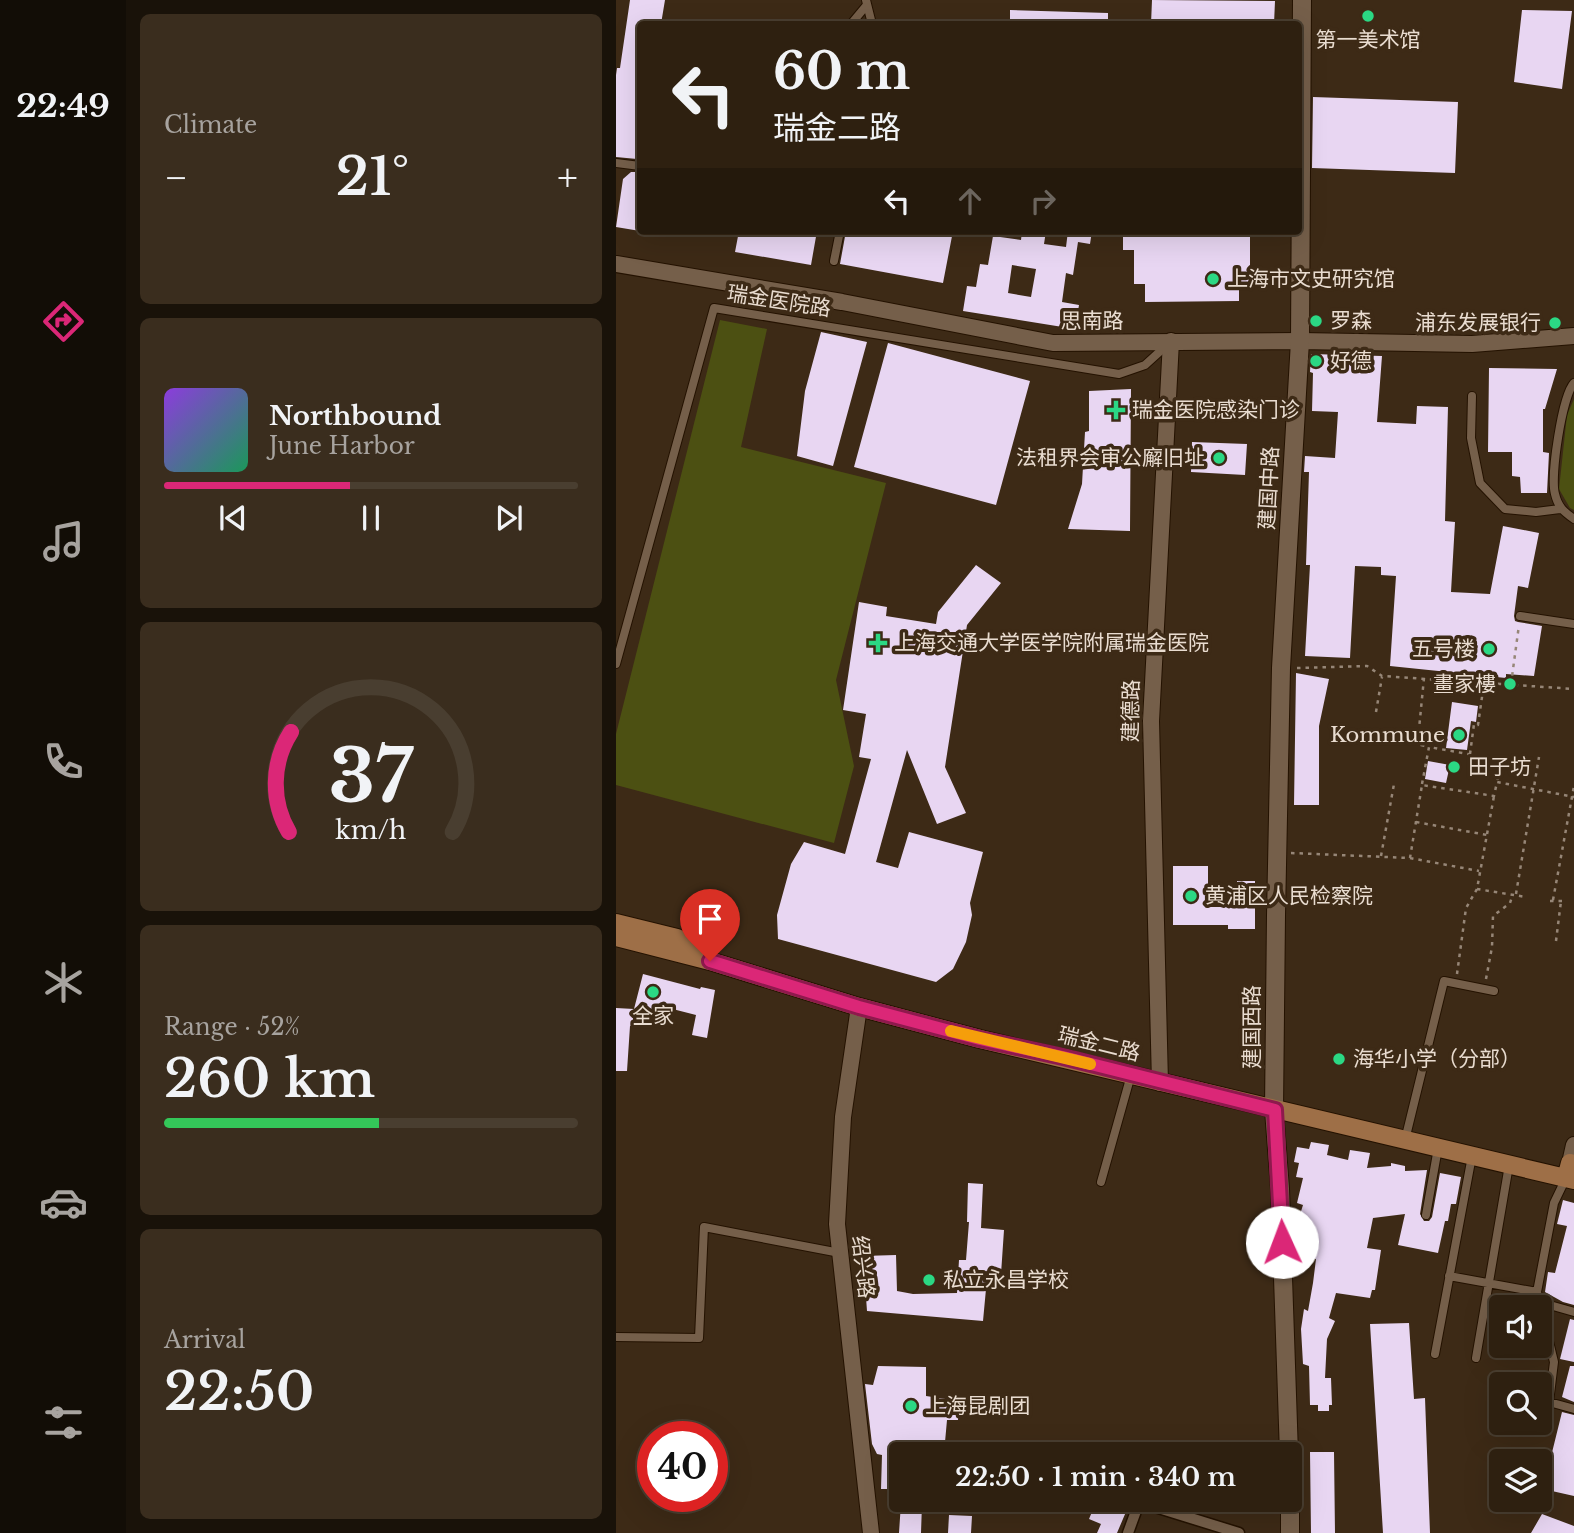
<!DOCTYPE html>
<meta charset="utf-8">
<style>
:root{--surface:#2e2010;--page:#3a2d1e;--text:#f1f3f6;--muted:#a7a39f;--line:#493e30;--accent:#db2777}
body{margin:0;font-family:"Libre Baskerville","Noto Sans SC",serif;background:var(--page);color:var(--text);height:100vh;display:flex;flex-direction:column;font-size:26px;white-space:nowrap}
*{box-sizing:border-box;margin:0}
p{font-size:23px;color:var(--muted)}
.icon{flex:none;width:38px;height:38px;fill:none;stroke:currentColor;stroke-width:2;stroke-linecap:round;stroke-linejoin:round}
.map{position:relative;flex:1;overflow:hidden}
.details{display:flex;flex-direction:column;gap:14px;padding:14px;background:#191209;width:490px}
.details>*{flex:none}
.banner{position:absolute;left:21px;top:21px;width:665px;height:214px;border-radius:7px;box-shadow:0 7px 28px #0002,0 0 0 2px var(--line);background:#2e2010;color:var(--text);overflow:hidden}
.fabs{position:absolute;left:873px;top:1295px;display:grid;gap:14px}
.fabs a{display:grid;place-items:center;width:63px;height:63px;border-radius:7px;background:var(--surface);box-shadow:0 7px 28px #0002,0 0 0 2px var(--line);font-size:35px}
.speed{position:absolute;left:21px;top:1421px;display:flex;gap:14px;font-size:35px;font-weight:700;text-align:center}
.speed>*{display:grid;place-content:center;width:91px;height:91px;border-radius:50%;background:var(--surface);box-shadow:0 7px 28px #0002,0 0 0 2px var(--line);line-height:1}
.speed .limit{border:10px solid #d22;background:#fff;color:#111}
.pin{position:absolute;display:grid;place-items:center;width:60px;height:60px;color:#fff;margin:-72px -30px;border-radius:50% 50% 50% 0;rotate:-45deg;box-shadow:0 0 7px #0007}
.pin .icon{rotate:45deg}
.me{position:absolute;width:77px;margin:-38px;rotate:358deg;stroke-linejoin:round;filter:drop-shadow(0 0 5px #0008)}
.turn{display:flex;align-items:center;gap:24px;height:147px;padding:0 21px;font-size:32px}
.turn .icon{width:91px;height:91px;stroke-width:2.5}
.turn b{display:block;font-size:49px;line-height:60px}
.lanes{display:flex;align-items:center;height:66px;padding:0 21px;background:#0003;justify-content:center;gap:35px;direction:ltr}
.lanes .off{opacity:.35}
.big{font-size:52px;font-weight:600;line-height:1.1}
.details .card{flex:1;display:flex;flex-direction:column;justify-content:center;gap:10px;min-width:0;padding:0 24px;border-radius:10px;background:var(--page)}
.details .dial{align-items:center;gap:0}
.dial svg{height:182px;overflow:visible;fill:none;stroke:var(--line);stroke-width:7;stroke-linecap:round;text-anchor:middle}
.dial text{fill:var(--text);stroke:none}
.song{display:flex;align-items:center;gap:21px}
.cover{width:84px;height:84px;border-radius:10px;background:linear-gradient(135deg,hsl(270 70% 55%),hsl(150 70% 35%))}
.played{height:7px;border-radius:4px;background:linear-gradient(90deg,var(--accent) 45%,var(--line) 45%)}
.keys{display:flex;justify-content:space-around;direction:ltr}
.heat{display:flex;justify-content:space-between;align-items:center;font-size:38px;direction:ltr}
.charge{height:10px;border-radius:5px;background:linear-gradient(90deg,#34c759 52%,var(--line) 0)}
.trip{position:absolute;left:273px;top:1442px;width:413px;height:70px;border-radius:7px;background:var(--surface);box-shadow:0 7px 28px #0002,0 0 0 2px var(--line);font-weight:600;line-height:70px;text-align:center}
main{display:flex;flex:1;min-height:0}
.dock{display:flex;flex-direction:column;width:126px;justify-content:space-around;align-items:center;background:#120d06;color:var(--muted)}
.dock .icon{width:49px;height:49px}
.dock .active{color:var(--accent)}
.dock b{font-size:32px;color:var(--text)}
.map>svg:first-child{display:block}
.green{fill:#4c5012}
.building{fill:#e8d6f2;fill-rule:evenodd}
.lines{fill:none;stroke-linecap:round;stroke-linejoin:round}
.service-casing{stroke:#241201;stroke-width:10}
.pedestrian-casing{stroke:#241201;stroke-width:13}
.minor-casing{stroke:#241201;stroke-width:18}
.tertiary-casing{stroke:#241201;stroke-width:20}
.secondary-casing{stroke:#241201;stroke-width:20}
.path{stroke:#968677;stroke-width:2.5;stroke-dasharray:3.5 5;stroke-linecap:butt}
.service{stroke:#755f4a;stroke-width:8}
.pedestrian{stroke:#755f4a;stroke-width:10}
.minor{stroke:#755f4a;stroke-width:16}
.tertiary{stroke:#755f4a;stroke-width:18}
.secondary{stroke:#9e6f47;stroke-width:18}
.route-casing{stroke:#8e194d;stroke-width:18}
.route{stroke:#db2777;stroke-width:12}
.slow{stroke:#f59e0b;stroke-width:12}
.poi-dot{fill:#2bd884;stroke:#3d2a16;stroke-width:2.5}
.labels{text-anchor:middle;stroke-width:7;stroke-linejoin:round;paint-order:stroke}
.poi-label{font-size:21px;fill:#e9dcd0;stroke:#3d2a16;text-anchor:start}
.street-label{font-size:21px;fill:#e9dcd0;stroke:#3d2a16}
</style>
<main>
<nav class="dock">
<b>22:49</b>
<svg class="icon active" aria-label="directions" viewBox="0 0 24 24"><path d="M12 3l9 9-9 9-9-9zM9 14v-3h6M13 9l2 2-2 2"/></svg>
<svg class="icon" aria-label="music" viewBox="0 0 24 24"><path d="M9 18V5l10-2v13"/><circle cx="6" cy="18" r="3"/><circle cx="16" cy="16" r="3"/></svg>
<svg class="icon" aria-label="phone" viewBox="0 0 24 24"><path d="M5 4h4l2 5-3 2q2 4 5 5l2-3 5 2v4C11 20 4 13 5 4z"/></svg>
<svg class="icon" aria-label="climate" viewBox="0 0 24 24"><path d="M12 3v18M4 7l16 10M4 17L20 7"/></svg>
<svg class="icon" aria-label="car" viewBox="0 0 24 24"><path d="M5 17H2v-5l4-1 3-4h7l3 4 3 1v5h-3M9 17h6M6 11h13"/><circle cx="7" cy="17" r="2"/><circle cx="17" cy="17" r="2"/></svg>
<svg class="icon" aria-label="filters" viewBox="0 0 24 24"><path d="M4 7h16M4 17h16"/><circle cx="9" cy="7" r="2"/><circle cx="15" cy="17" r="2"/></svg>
</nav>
<section class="details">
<div class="card"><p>Climate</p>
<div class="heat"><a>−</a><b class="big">21°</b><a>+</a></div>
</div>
<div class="card">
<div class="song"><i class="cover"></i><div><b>Northbound</b><p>June Harbor</p></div></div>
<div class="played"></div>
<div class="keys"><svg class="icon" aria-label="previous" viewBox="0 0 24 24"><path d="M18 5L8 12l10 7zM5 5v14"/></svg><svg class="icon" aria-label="pause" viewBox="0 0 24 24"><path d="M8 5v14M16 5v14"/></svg><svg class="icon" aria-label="next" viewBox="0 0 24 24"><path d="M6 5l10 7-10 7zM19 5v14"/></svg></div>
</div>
<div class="card dial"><svg viewBox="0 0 100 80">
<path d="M14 69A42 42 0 1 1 86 69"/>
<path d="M14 69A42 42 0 0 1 15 25" stroke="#db2777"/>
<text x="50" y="56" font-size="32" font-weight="700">37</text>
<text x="50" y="72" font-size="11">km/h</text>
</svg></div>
<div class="card"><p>Range · 52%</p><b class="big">260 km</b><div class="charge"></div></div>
<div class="card"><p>Arrival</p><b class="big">22:50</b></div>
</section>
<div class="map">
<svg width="958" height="1533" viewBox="0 0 958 1533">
<rect width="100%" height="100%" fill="#3d2a16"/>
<path class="green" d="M104 320 151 329 125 447 270 483 220 680 238 766 218 843 0 785V734Z
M958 399V510L954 508 943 489 951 415Z"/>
<path class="building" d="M14 0H49L45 24H24V137L21 159 0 157V75L1 68H4Z
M536 0 659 1 658 24H535Z
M394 10 492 13V24H394Z
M906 10 956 11 946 89 898 82Z
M697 97 842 102 839 173 696 168Z
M15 172H24V231L0 227 7 179Z
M123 231H201L195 265 119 252Z
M230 231H337L327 283 224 264Z
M406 231H430L428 244 450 247 452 231H476L474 244 462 242 457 275 450 273 446 302 463 305 459 329 347 311 351 286 360 287 364 264 372 265 377 236 405 240ZM396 265 420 269 415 297 392 293Z
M507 231H634V286H623V301L529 302V284H518V250H507Z
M205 332 251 342 217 466 181 456 189 391Z
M272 343 414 381 380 505 238 467Z
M695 354 766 356 761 422 800 424 801 406 832 407 829 521 839 522 835 592 874 594 887 526 923 533 912 588 902 586 898 616 899 621 902 622 926 626 918 676 890 674V678L774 666 780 576 765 575V567L739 566 734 658 689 656 694 565H690L693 472H688L689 456 719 458 722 412 696 411 697 373 694 372Z
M873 368 941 369 929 409H927V452L933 453 931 493H905L904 477 896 476V452H872Z
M515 389 514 531 452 529 466 484 469 432 473 431V391Z
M576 442 631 444 629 475 575 472Z
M360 565 385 583 351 625 329 767 350 813 321 824 291 750 260 862 282 868 293 832 367 852 354 903 356 915 350 942 337 969 320 982 162 939 161 915 175 864 188 842 229 854 255 759 243 757 250 714 227 710 243 602 271 607 270 616 320 624 322 612Z
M680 673 713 679 703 726V805H678Z
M836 702 862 706 860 722 855 721 851 750 830 748Z
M812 761 834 765 830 783 809 779Z
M557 866H592V907H621V881H639V929H612V925H557Z
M27 974 84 989 85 987 99 990 91 1038 76 1035 80 1015 37 1004 34 1028 14 1026 11 1071H0V1008L18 1009Z
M695 1142 713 1145 711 1155 732 1160 734 1150 754 1153 751 1168 775 1166V1163L789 1166V1171L811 1170 804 1214 808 1221H813L816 1217 824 1173 845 1177 840 1204H835L832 1221H829L822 1253 782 1245 789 1214 757 1218 751 1248 765 1250 759 1290H756L754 1298 720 1293 713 1318 719 1321 711 1339 709 1378H715L716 1405H713V1411H702V1405H694L693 1366 687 1364 685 1329 688 1309 692 1311 697 1283 700 1259 696 1258 700 1239 686 1235 689 1223 682 1221 687 1205 681 1203 687 1178 680 1177 683 1163 678 1162 681 1147 693 1149Z
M352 1183 367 1184 365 1228 388 1230 384 1289H370L367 1321 251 1311 247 1256 280 1255 281 1291 297 1294 341 1293 343 1260H350L353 1222H351Z
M947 1200 958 1203V1305L947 1302 929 1292 932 1272 939 1273 951 1226 941 1224Z
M954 1319 958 1320V1362L944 1359Z
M793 1323 798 1399 809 1398 814 1533H767L754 1324Z
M262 1366 310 1367V1396L343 1401 342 1420H331L329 1442 307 1440V1454H285V1489H265L266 1455 261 1454 256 1444 249 1384 257 1385Z
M954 1366H958V1402L946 1397Z
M946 1412 958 1415V1496L927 1489Z
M694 1452H718L719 1533H695Z
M481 1500H515L501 1533H481L485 1524 473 1519Z
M285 1503 306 1504 305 1533H283Z
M926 1514 958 1526V1533H915Z
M333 1515 356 1516 355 1533H332Z"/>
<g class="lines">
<defs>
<path id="service" d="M250 0 256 24
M235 24 250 6
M0 163 24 166
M218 261 224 231
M958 383C946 396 934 477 939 494 942 507 948 512 958 519
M856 396 855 438 864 483 889 509 920 512 944 509
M904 616 958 624
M0 664 98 308 503 374 529 365 551 345
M789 1140 828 981 878 991
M950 1178 938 1203 921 1292 938 1362 933 1402 958 1409
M485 1182 515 1075
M810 1215 822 1148
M833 1276 921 1292
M923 1302 958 1312
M0 1337 83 1338 88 1227 224 1253
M819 1354 856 1156
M860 1358 893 1165"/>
<path id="pedestrian" d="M523 1502 623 1533
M512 1533 524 1500"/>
<path id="minor" d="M0 264 226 302 437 343 684 341 856 344 958 336
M243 1007 227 1117 221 1224 255 1533
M544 1083 535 721 555 341
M954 1163 958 1145"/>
<path id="tertiary" d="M673 1454 664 1189 658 1110 660 915 665 668 684 341 686 0
M674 1475V1533"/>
<path id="secondary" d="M0 923 61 938 86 955
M0 937 94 961 243 1007 364 1039 958 1180
M950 1178 954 1163 958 1164"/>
</defs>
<use href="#service" class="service-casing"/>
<use href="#pedestrian" class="pedestrian-casing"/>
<use href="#minor" class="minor-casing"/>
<use href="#tertiary" class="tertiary-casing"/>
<use href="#secondary" class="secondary-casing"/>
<path class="path" d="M681 668 751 666 766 676 958 689
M808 678 802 739 805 745 813 747
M895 684 903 625
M760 712 766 677
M854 754 858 724 862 725 868 683
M806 784 813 747 885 760 881 782
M800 822 871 835
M675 853 794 858 806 785 878 796 881 782 958 797
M765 856 778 784
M794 858 863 871
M861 889 910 897
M900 894 923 757
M937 900 958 786
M934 901H947
M940 941 945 901
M841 974 850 908 861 889 878 796
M870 979 876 947 877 916 894 903 897 894"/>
<use href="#service" class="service"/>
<use href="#pedestrian" class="pedestrian"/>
<use href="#minor" class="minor"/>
<use href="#tertiary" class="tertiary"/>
<use href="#secondary" class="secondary"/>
</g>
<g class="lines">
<defs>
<path id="route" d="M94 961 243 1007 364 1039 447 1057 659 1110 666 1242"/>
</defs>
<use href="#route" class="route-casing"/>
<use href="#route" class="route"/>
<path class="slow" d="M335 1031 474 1064"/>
</g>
<g class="poi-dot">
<circle cx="752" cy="16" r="7"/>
<circle cx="597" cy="279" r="7"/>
<circle cx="700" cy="321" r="7"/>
<circle cx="939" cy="323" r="7"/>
<circle cx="700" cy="361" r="7"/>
<path d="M496.5 399.5h7v7h7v7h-7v7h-7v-7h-7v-7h7z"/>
<circle cx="603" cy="458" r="7"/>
<path d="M258.5 632.5h7v7h7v7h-7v7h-7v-7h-7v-7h7z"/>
<circle cx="873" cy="649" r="7"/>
<circle cx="894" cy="684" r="7"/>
<circle cx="843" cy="735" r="7"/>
<circle cx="838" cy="767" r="7"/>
<circle cx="575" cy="896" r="7"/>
<circle cx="37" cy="992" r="7"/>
<circle cx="723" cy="1059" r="7"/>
<circle cx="313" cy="1280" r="7"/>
<circle cx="295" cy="1406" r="7"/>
</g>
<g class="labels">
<g class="poi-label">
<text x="752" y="47" text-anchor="middle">第一美术馆</text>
<text x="611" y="286">上海市文史研究馆</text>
<text x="714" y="328">罗森</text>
<text x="925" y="330" text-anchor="end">浦东发展银行</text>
<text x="714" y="368">好德</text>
<text x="516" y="417">瑞金医院感染门诊</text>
<text x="589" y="465" text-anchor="end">法租界会审公廨旧址</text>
<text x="278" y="650">上海交通大学医学院附属瑞金医院</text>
<text x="859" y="656" text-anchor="end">五号楼</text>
<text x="880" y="691" text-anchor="end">畫家樓</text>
<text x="829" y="742" text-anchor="end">Kommune</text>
<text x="852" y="774">田子坊</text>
<text x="589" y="903">黄浦区人民检察院</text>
<text x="37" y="1023" text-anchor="middle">全家</text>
<text x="737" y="1066">海华小学（分部）</text>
<text x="327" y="1287">私立永昌学校</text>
<text x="309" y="1413">上海昆剧团</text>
</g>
<g class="street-label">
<text transform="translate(163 301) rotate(9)" y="7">瑞金医院路</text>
<text x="476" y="328">思南路</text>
<text transform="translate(653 488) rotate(-87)" y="7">建国中路</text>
<text transform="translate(515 711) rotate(-89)" y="7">建德路</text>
<text transform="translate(636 1027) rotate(-90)" y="7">建国西路</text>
<text transform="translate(483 1044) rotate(14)" y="7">瑞金二路</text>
<text transform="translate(247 1267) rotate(83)" y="7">绍兴路</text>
</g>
</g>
</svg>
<div class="fabs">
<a><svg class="icon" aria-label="sound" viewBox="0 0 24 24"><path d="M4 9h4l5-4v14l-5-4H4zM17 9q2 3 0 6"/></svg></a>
<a><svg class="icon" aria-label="search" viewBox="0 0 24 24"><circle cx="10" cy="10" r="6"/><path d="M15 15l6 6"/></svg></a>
<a><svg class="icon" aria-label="layers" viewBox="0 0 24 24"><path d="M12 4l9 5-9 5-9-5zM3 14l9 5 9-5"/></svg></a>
</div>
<div class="speed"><div class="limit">40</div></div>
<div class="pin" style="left:94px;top:961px;background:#d93025"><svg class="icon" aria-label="arrive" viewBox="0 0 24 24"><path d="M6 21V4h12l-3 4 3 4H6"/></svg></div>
<svg class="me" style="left:666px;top:1242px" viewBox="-20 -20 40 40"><circle r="19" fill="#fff"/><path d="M0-13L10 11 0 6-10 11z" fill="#db2777"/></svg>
<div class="trip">22:50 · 1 min · 340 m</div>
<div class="banner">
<div class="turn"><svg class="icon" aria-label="left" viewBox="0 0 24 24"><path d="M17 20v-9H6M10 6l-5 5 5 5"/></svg><div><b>60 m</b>瑞金二路</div></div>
<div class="lanes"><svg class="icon" aria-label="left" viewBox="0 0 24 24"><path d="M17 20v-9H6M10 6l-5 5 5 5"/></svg><svg class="icon off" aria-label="ahead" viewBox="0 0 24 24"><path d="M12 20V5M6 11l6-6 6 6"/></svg><svg class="icon off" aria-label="right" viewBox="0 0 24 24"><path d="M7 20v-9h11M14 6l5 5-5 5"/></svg></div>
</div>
</div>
</main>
